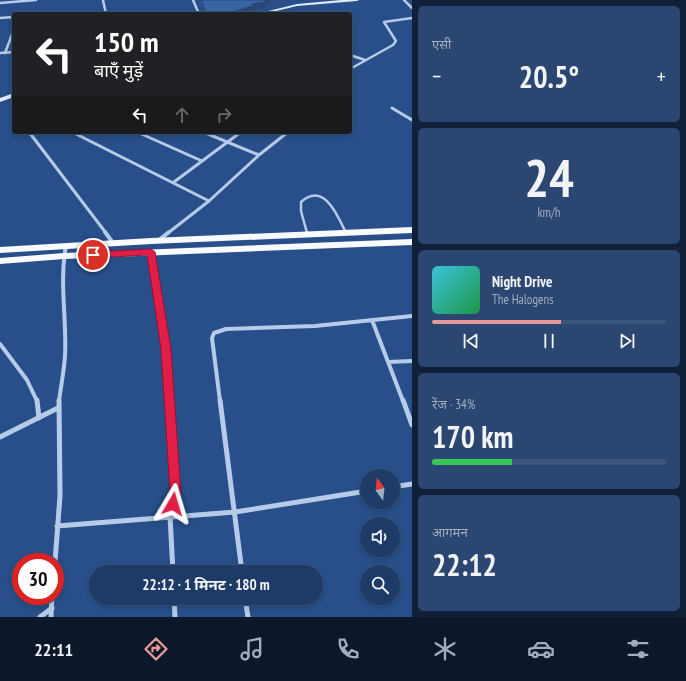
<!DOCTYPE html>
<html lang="hi">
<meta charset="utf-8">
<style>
:root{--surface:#1e3b67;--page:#2b4670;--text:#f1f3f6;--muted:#a1adc0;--line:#3c557b;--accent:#e69b98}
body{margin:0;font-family:"PT Sans Narrow","Noto Sans Devanagari",sans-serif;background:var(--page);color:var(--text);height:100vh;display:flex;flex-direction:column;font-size:15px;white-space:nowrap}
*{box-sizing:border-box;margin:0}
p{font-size:13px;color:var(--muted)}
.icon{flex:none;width:22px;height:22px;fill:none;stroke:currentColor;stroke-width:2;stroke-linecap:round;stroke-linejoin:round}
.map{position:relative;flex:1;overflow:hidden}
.panel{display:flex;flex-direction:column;gap:6px;padding:6px;background:#102039;width:274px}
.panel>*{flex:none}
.guide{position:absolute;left:12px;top:12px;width:340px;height:122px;border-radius:4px;box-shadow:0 2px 6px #0003,0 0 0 1px var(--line);background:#202124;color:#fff;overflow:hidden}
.needle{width:26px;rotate:345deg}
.buttons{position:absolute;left:360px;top:469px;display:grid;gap:8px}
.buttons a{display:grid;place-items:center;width:40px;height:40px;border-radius:50%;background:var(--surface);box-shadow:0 2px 6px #0003,0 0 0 1px var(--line);font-size:20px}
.speed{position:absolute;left:12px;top:553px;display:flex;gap:8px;font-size:20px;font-weight:700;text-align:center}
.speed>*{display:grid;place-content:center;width:52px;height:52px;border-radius:50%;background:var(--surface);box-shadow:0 2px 6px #0003,0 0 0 1px var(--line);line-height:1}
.speed .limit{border:6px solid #d22;background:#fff;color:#111}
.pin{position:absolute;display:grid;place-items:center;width:34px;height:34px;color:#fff;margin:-17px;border:2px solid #fff;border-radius:50%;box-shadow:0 1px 4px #0007}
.me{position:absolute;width:44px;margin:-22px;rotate:7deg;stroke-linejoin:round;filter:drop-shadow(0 0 3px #0008)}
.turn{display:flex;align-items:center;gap:14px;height:84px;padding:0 16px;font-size:18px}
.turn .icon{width:52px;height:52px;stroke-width:2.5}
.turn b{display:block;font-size:28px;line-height:34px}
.lanes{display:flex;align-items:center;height:38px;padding:0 16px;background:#0003;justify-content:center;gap:20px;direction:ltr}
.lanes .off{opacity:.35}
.big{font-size:30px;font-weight:700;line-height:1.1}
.panel .card{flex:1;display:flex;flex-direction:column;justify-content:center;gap:6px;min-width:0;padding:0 14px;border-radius:6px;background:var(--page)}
.panel .dial{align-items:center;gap:0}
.dial b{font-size:52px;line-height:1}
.song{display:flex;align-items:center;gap:12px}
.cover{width:48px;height:48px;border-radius:6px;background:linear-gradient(135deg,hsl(190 70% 55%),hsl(140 70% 35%))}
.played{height:4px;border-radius:2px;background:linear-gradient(90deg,var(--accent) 55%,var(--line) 55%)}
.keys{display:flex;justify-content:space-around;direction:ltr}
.heat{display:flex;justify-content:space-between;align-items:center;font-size:22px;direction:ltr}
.charge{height:6px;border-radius:3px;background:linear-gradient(90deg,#34c759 34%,var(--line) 0)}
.trip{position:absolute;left:89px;top:565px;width:234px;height:40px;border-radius:20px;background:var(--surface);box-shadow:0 2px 6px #0003,0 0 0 1px var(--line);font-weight:700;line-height:40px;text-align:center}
.menu{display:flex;height:64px;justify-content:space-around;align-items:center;background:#0c1829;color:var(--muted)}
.menu .icon{width:28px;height:28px}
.menu .selected{color:var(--accent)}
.menu b{font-size:18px;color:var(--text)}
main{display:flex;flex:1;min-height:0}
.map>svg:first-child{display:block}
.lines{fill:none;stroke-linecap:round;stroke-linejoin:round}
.service-far1{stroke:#b5cbe9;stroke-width:2.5}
.service{stroke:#b5cbe9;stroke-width:3}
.minor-far3{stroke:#b5cbe9;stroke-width:2.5}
.minor-far2{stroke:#b5cbe9;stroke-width:3}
.minor-far1{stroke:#b5cbe9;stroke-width:4}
.minor{stroke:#b5cbe9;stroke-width:5}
.secondary{fill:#dfe9f8;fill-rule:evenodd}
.primary{fill:#f8fafe;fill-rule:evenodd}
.wall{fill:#31578e}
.shaded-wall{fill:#284774}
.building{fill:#3965a5;stroke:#284774}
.route{fill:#e11d48;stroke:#92132f}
</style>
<main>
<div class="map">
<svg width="412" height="617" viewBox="0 0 412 617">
<rect width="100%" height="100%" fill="#284f89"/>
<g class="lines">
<path class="service-far1" d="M307 233 301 211V202C324 181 338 216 346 233"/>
<path class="service" d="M307 232V234"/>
<path class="minor-far3" d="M103 0 106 14
M193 0 199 14
M404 0 412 8
M0 3 36 0
M0 18 14 17
M0 53 14 52
M5 53 14 29
M350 55 365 60
M350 69 393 45 396 41 384 22 412 18"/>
<path class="minor-far2" d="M392 108 412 120
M29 132 106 233
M72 132 209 201
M137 132 202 161
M259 155 288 132
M174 182 241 132
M168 233 209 201 259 155 203 132"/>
<path class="minor-far1" d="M105 232 113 243
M159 240 169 232
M151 252 166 349 170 401
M372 320 403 401
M0 344 27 380 37 401
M388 362 412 361
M59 401C61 386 64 371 65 356 67 319 59 282 66 246
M220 401 212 338 214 333 226 329 315 326 412 316"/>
<path class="minor" d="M37 400 39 418
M170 400 176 493 170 516 173 572
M220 400 242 572
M403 400 412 425
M0 437 58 408
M393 487 412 484
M57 526 235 512 367 491
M55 562 60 496 59 400
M174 598 175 617
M245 598 248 617
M40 617 52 608
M51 617 52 596"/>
<path class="secondary" d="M341 0H359L357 1 297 6 264 14H256L297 4Z
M14 93V97L0 102V98Z"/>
<path class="primary" d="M412 227V233L151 244 0 253V247L151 238Z
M412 239V245L64 259 0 264V258L64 253Z"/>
</g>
<path class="wall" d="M199 0H271L270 4H267V6L265 7V8L252 10V12L246 14H204Z"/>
<path class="shaded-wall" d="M265 0H271L270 4H267V6L265 7V8L252 10V12L246 14H226L252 4Z"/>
<path class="building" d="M201 0H268L264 1 265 2 252 4V6L226 14H207L205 10Z"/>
<path class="route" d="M151 249 155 252 171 349 181 493 177 508 173 510 169 508 167 504 170 493 161 349 147 255 93 258 89 255 93 252Z"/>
</svg>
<div class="buttons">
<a><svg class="needle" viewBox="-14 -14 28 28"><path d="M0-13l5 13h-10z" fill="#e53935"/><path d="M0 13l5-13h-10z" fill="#a1adc0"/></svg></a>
<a><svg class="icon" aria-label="sound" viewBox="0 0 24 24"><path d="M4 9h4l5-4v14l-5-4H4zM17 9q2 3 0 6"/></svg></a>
<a><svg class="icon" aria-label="search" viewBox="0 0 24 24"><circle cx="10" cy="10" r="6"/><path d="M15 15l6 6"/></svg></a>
</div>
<div class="speed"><div class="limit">30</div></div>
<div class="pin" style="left:93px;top:255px;background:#d93025"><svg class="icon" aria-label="arrive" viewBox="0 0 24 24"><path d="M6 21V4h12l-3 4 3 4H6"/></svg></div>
<svg class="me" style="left:173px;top:504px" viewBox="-20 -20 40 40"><path d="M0-17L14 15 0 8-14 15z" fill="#e11d48" stroke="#fff" stroke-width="4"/></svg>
<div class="trip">22:12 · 1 मिनट · 180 m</div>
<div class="guide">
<div class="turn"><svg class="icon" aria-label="left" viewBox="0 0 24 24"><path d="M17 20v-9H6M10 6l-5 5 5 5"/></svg><div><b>150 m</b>बाएँ मुड़ें</div></div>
<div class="lanes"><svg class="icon" aria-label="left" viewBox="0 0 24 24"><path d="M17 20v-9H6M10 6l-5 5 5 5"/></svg><svg class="icon off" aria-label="ahead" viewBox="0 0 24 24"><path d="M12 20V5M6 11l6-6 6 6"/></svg><svg class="icon off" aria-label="right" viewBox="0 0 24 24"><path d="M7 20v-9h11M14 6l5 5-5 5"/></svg></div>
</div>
</div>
<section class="panel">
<div class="card"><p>एसी</p>
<div class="heat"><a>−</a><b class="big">20.5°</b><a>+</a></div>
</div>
<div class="card dial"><b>24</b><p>km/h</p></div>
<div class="card">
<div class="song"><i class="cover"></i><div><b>Night Drive</b><p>The Halogens</p></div></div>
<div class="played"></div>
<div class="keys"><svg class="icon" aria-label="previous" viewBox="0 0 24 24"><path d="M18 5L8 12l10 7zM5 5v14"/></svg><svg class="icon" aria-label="pause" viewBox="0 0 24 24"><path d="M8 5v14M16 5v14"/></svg><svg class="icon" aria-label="next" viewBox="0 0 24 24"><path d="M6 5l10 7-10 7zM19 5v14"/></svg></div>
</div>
<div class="card"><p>रेंज · 34%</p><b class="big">170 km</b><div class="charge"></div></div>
<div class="card"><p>आगमन</p><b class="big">22:12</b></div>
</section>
</main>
<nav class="menu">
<b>22:11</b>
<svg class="icon selected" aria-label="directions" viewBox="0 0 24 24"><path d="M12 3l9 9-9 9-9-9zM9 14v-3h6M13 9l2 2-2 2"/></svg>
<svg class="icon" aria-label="music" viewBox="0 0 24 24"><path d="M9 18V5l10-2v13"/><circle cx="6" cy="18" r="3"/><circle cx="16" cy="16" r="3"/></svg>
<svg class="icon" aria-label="phone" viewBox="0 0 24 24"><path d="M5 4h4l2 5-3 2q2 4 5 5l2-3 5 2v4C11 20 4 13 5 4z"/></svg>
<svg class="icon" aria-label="climate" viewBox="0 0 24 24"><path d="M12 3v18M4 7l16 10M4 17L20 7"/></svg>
<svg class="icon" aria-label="car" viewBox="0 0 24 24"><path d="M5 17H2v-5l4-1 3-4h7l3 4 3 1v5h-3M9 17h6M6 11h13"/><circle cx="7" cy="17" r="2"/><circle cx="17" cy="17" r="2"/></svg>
<svg class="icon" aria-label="filters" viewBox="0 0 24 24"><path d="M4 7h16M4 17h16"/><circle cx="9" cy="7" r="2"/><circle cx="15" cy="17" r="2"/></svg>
</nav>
